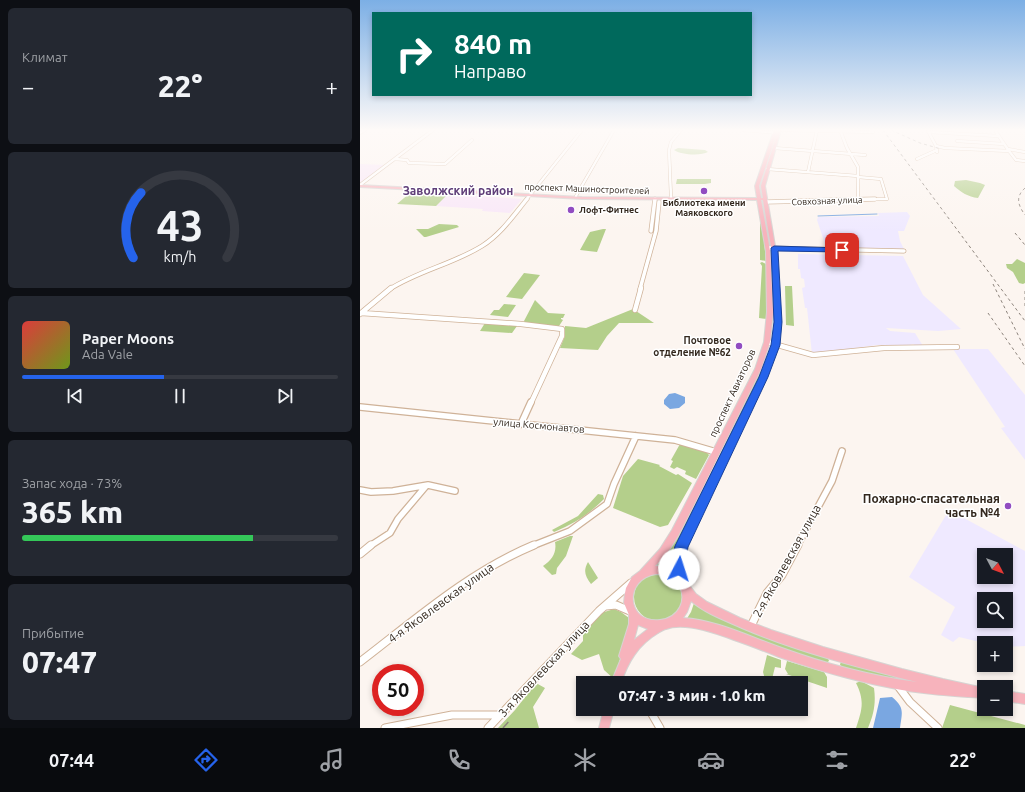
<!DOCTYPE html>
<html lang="ru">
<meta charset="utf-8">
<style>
:root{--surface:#171b24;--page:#242831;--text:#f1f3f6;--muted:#9ea1a6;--line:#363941;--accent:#2563eb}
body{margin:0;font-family:Ubuntu,sans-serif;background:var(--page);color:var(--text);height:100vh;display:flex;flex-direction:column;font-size:15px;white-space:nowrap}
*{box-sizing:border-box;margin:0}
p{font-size:13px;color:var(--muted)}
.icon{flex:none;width:22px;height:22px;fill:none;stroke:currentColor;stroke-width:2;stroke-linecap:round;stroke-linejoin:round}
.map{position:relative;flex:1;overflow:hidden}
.drawer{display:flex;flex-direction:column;gap:8px;padding:8px;background:#0d0f14;width:360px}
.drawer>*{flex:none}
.guide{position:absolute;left:12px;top:12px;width:380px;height:84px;border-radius:0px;box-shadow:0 2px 6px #0003;background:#00695c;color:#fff;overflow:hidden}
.needle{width:26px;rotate:131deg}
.buttons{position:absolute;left:617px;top:548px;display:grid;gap:8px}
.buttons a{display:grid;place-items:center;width:36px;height:36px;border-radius:0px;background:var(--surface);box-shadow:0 2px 6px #0003;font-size:20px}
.speed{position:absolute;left:12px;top:664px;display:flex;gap:8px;font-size:20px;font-weight:700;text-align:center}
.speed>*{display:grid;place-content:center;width:52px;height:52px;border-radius:50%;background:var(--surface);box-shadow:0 2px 6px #0003;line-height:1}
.speed .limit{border:6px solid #d22;background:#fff;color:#111}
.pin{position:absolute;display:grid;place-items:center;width:34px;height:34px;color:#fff;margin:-17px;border-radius:8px;box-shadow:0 2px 6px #0006}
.me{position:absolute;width:44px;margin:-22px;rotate:5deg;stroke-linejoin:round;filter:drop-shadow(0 0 3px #0008)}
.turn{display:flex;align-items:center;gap:14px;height:84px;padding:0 16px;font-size:18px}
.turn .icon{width:52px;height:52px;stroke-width:2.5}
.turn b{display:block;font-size:28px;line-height:34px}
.big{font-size:30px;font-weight:800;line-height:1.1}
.drawer .widget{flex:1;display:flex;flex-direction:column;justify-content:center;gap:6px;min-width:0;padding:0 14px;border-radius:6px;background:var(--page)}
.drawer .dial{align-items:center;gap:0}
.dial svg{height:104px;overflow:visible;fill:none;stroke:var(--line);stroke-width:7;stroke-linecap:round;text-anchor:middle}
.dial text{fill:var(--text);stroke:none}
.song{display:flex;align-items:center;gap:12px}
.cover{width:48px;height:48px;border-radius:6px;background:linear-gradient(135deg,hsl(0 70% 55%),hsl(80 70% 35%))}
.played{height:4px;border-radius:2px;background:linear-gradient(90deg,var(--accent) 45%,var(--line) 45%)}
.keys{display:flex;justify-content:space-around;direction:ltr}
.heat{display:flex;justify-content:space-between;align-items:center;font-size:22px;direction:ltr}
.charge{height:6px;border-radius:3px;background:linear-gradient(90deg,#34c759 73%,var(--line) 0)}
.trip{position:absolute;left:216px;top:676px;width:232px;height:40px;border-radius:0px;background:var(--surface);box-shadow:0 2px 6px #0003;font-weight:800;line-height:40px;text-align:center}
.tab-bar{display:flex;height:64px;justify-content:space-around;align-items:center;background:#090b0e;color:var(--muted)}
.tab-bar .icon{width:28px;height:28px}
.tab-bar .current{color:var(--accent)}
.tab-bar b{font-size:18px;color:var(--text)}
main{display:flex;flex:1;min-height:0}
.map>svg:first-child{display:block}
.commercial{fill:#f8e6f8}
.industrial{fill:#efe9ff;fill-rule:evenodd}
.green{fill:#b4cf8b}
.water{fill:#7aa7e1}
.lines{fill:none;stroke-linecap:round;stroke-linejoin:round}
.stream{stroke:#7aa7e1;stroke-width:1}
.minor-far4-casing{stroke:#cfb298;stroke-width:3.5}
.minor-far3-casing{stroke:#cfb298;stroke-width:5}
.minor-far2-casing{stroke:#cfb298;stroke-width:6}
.minor-far1-casing{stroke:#cfb298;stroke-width:8}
.minor-casing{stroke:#cfb298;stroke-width:9}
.major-casing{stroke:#d6d4d2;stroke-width:2}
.minor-far4{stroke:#fff;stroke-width:2.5}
.minor-far3{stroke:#fff;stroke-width:3.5}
.minor-far2{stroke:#fff;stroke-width:4.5}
.minor-far1{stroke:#fff;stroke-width:5.5}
.minor{stroke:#fff;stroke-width:7}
.major{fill:#f7b3bc;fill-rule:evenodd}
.rail-far1{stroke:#8d847c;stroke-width:1;stroke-dasharray:3 3;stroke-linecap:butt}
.rail{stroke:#8d847c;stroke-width:1.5;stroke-dasharray:8 8;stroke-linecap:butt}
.route{fill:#2563eb;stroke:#184099}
.poi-dot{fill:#914cc1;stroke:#fff;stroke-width:1.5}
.labels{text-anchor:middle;stroke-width:3;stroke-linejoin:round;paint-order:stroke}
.far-street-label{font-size:9px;fill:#33281e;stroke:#fff}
.far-poi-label{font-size:9px;font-weight:bold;fill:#33281e;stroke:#fff}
.poi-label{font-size:10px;font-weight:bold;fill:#33281e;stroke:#fff;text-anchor:end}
.street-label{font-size:10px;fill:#33281e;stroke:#fff}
.far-district-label{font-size:12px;font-weight:bold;fill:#5f3e78;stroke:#fff}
.near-poi-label{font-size:12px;font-weight:bold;fill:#33281e;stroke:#fff;text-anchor:end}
.near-street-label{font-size:12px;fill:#33281e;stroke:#fff}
</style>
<main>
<section class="drawer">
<div class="widget"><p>Климат</p>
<div class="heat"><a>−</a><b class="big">22°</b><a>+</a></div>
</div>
<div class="widget dial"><svg viewBox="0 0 100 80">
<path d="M14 69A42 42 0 1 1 86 69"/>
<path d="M14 69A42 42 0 0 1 20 19" stroke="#2563eb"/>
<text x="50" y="56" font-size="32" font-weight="700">43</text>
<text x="50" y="72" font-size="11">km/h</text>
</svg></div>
<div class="widget">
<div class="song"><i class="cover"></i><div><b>Paper Moons</b><p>Ada Vale</p></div></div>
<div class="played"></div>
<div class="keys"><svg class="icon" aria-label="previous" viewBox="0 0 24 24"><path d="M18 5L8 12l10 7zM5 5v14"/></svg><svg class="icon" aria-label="pause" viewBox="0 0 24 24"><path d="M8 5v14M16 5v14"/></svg><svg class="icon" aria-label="next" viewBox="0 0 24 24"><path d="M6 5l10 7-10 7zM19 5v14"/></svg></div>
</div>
<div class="widget"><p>Запас хода · 73%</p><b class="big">365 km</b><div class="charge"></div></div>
<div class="widget"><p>Прибытие</p><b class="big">07:47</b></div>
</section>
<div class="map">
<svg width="665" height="728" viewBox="0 0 665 728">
<rect width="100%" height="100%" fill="#fcf5f0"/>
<path class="commercial" d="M0 164 26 165 2 183 0 182Z
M88 194 162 199 150 213 122 211 123 209 76 206Z"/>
<path class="industrial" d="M547 212 550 216 544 231H538L540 241 544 249 466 247 457 220 458 217 519 216 518 213Z
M438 254 543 256 563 295 601 329 578 331 526 328 530 331 555 333 563 346H556L553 344 547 346 517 345 452 354 447 308H445L442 288 445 287 444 279 441 278 440 269H438Z
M593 349H628L665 395V460L641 428 645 427Z
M589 510 665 551V646L646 647V643H624L599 637 593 642 581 635 595 607 549 577ZM624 555H646V577H624ZM624 599H646V621H624Z"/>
<path class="green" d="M318 148 345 150 348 152C341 156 321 155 314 150Z
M317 179H351V183L345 184H316Z
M606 180 620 183 625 185 618 198C608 197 601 192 594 186L595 181Z
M51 192 88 194 76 206 37 204Z
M402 221 406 261 400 260V224Z
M79 224 97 225 99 227 66 237H64L56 229H68Z
M243 229H246L237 252 220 250 230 232Z
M657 259 665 263V283L663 284 659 283 653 272 647 268 646 264H652Z
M402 262 406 264 407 319 399 318 402 266 400 263Z
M164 273 180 275 162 299 146 297Z
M425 286H432L434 326 426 325Z
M175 300 188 313 205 314 203 318H201V319L203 320 199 326 165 323 164 321Z
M144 304 156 305 148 317 130 315 134 310H139Z
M273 309 294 323H259L247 336 238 350 200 348 205 336V326L226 328Z
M125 323 157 326 152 333 120 331Z
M400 371 402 372 318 545 315 555V569L306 566 296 565 316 539Z
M320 444C330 445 343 446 349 455L336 479 325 474 326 471 317 467 314 469 310 467 313 461 311 460Z
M278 459 300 465 299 466 316 475 318 474 332 483 308 525 300 527 253 508 263 476Z
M238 494 243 495 244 499C229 514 214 524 194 532L192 530 218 516Z
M210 536H213L206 556 197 568 196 574 192 575 183 566C192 560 197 553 195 542Z
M228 562 238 578 231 584C225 576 223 571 228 562Z
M274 597a24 24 0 1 1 48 0a24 24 0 1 1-48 0Z
M334 603 468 658 469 661 466 663 326 620 331 612Z
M254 609 261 612 269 618 270 626 254 679 244 670 239 654 222 660 211 654 223 641V634L241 613Z
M407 655 421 660V668L415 667 412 679 413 683H406L403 672Z
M427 661 464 672 467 677V688L426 674H428L425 669Z
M481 661 554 680 555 683 542 682 484 668 480 665Z
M501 681 514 688C516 703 514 714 508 728H496C502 710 505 701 496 683Z
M176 683 185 688 173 707 179 728H138L155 710Z
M590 705 665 725V728H582Z"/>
<path class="water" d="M315 393 325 397V403L319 408 310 409 304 404V400L309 394Z
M532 697C545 708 542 712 540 728H513L520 698Z"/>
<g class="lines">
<path class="stream" d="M458 216 517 214"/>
<defs>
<path id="minor-far4" d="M383 130 419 133
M421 130 513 132 511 130
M480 130 487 148 498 167V200
M568 131 576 146 577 152
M569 132 638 136
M0 133 5 130
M597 141 644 144
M576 146 585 148 649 151 636 132 637 130
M414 148 505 155
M648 149 665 152
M649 151 656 160 665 161
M35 159 47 160 49 163 85 164 112 140
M557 159 577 150
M407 169 498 176
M448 172 457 130
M0 185 73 130
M216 196 254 130
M311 197 309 150 311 142 321 130
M166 200 222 130
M475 200 527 199 521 179 498 177"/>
<path id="minor-far3" d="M406 202 515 199
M291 231 295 199
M408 248 544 251
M30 289C58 271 93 264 122 246 141 234 153 216 167 199
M280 289 296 231 299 202"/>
<path id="minor-far2" d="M275 310 281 288
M1 313 161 324 202 329V336L171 403
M0 314 31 288
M407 342 453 355 524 348 597 347"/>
<path id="minor-far1" d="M0 407 315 440 356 452
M161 424 171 402
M0 490 11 492 33 491 68 485 95 491
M10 546 30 533 38 519 66 486
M172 546 210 531 247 504 254 484 276 436
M437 546 472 481 482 451"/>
<path id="minor" d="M0 554 11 545
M246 606 256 605 270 611
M391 626 407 593 422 575 438 545
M0 662C55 620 109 572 174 545
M538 686 550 702 578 728
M289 709 300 728
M25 728 92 715H141
M128 728 239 611 271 583"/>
<path id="major" d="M414 130H418L399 186 401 198H403L401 186 418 130H421L405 186 416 252 421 322 419 345 407 377 326 546 323 559 326 579V581L336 594 347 602 380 618 411 630 463 647 542 669 583 679 624 688V698C592 696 559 694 527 687 491 680 454 669 419 657 404 651 389 645 374 640 356 633 324 622 306 629 304 629 300 632 298 633 278 645 268 662 261 683H251L261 659 259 656 269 624V615L264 603 265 593 266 588 272 577 280 571 300 549 312 530 395 369 404 342 407 312 406 251 397 200 222 199 0 187V185L222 197 397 198 395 186ZM401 200H403L412 252 415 322 413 345 401 377 318 546 315 559 317 571 305 567 295 566 306 555 318 536 342 489 401 369 410 342 413 312 410 251ZM296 574C300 574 305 574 308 576 320 581 326 595 320 607 316 615 309 619 300 620 266 624 263 579 296 574ZM331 601C345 613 364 620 382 628 438 652 498 667 557 682 510 676 463 663 419 647 388 636 356 620 323 618L327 612ZM278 625 288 629 274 640Z
M646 691 665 694V704L646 701Z
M244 709H254L249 728H239Z"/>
</defs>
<use href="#minor-far4" class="minor-far4-casing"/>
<use href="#minor-far3" class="minor-far3-casing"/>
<use href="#minor-far2" class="minor-far2-casing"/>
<use href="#minor-far1" class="minor-far1-casing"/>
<use href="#minor" class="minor-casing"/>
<use href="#major" class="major-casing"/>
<use href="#minor-far4" class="minor-far4"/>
<use href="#minor-far3" class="minor-far3"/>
<use href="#minor-far2" class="minor-far2"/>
<use href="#minor-far1" class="minor-far1"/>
<use href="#minor" class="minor"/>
<use href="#major" class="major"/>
<path class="rail-far1" d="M523 130 665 321
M531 130 560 143 581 149
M665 188C655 197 658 205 665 215
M655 233 665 245
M633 284 665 349
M665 291V308
M628 313 665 366"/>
<path class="rail" d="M143 728 151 719"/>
</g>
<linearGradient id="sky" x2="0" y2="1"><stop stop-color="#7cafe5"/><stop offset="0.56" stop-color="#fefaf8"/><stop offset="1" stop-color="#fefaf8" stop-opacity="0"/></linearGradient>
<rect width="665" height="232" fill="url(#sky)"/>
<path class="route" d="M414 246 482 248 485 250 482 252 418 251 422 322 420 345 408 377 328 547C326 555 327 565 324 573L319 575 315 573C311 565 313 555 315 546L399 377 411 345 414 322 411 248Z"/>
<g class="poi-dot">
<circle cx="344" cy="191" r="4"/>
<circle cx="211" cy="210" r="4"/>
<circle cx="379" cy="346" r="4"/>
<circle cx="648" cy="506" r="4"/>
</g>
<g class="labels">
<g class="far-street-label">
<text transform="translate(227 189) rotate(2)" y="3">проспект Машиностроителей</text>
<text transform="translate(467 201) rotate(-2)" y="3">Совхозная улица</text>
</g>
<g class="far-poi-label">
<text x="344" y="206">Библиотека имени<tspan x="344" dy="10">Маяковского</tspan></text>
<text x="219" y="213" text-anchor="start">Лофт-Фитнес</text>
</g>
<g class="poi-label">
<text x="371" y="344">Почтовое<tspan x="371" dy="12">отделение №62</tspan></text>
</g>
<g class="street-label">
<text transform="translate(372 393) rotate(-65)" y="4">проспект Авиаторов</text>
<text transform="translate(179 425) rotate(5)" y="4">улица Космонавтов</text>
</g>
<g class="far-district-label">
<text x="98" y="195">Заволжский район</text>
</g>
<g class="near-poi-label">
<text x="640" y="503">Пожарно-спасательная<tspan x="640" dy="14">часть №4</tspan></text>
</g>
<g class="near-street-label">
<text transform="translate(427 561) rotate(-61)" y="4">2-я Яковлевская улица</text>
<text transform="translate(81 603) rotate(-36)" y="4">4-я Яковлевская улица</text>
<text transform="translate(184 669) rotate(-47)" y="4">3-я Яковлевская улица</text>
</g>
</g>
</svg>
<div class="buttons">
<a><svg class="needle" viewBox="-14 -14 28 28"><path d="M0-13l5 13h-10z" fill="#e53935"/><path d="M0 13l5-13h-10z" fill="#9ea1a6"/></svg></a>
<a><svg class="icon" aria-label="search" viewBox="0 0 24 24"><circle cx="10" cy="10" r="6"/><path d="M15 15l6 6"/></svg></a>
<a>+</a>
<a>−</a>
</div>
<div class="speed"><div class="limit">50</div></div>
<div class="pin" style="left:482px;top:250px;background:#d93025"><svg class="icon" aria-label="arrive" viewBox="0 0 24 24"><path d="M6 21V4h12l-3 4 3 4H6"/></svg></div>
<svg class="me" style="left:319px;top:569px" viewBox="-20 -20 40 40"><circle r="19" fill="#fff"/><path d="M0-13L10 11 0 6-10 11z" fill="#2563eb"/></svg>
<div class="trip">07:47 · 3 мин · 1.0 km</div>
<div class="guide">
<div class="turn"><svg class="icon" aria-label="right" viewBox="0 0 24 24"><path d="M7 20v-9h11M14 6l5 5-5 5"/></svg><div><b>840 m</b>Направо</div></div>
</div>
</div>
</main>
<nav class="tab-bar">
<b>07:44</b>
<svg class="icon current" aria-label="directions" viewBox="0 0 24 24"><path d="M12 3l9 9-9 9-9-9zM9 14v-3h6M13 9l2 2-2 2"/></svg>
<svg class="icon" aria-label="music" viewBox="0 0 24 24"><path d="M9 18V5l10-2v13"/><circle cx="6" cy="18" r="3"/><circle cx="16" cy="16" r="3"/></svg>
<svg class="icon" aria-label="phone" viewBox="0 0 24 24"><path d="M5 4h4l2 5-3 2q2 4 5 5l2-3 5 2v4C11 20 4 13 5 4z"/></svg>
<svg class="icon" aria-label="climate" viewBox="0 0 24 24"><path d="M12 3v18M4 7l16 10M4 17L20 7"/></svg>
<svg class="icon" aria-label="car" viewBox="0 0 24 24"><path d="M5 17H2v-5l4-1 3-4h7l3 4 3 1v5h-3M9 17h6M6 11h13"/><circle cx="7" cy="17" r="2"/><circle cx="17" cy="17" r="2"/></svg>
<svg class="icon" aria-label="filters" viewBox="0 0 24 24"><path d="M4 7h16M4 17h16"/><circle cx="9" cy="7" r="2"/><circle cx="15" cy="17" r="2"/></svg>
<b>22°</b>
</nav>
